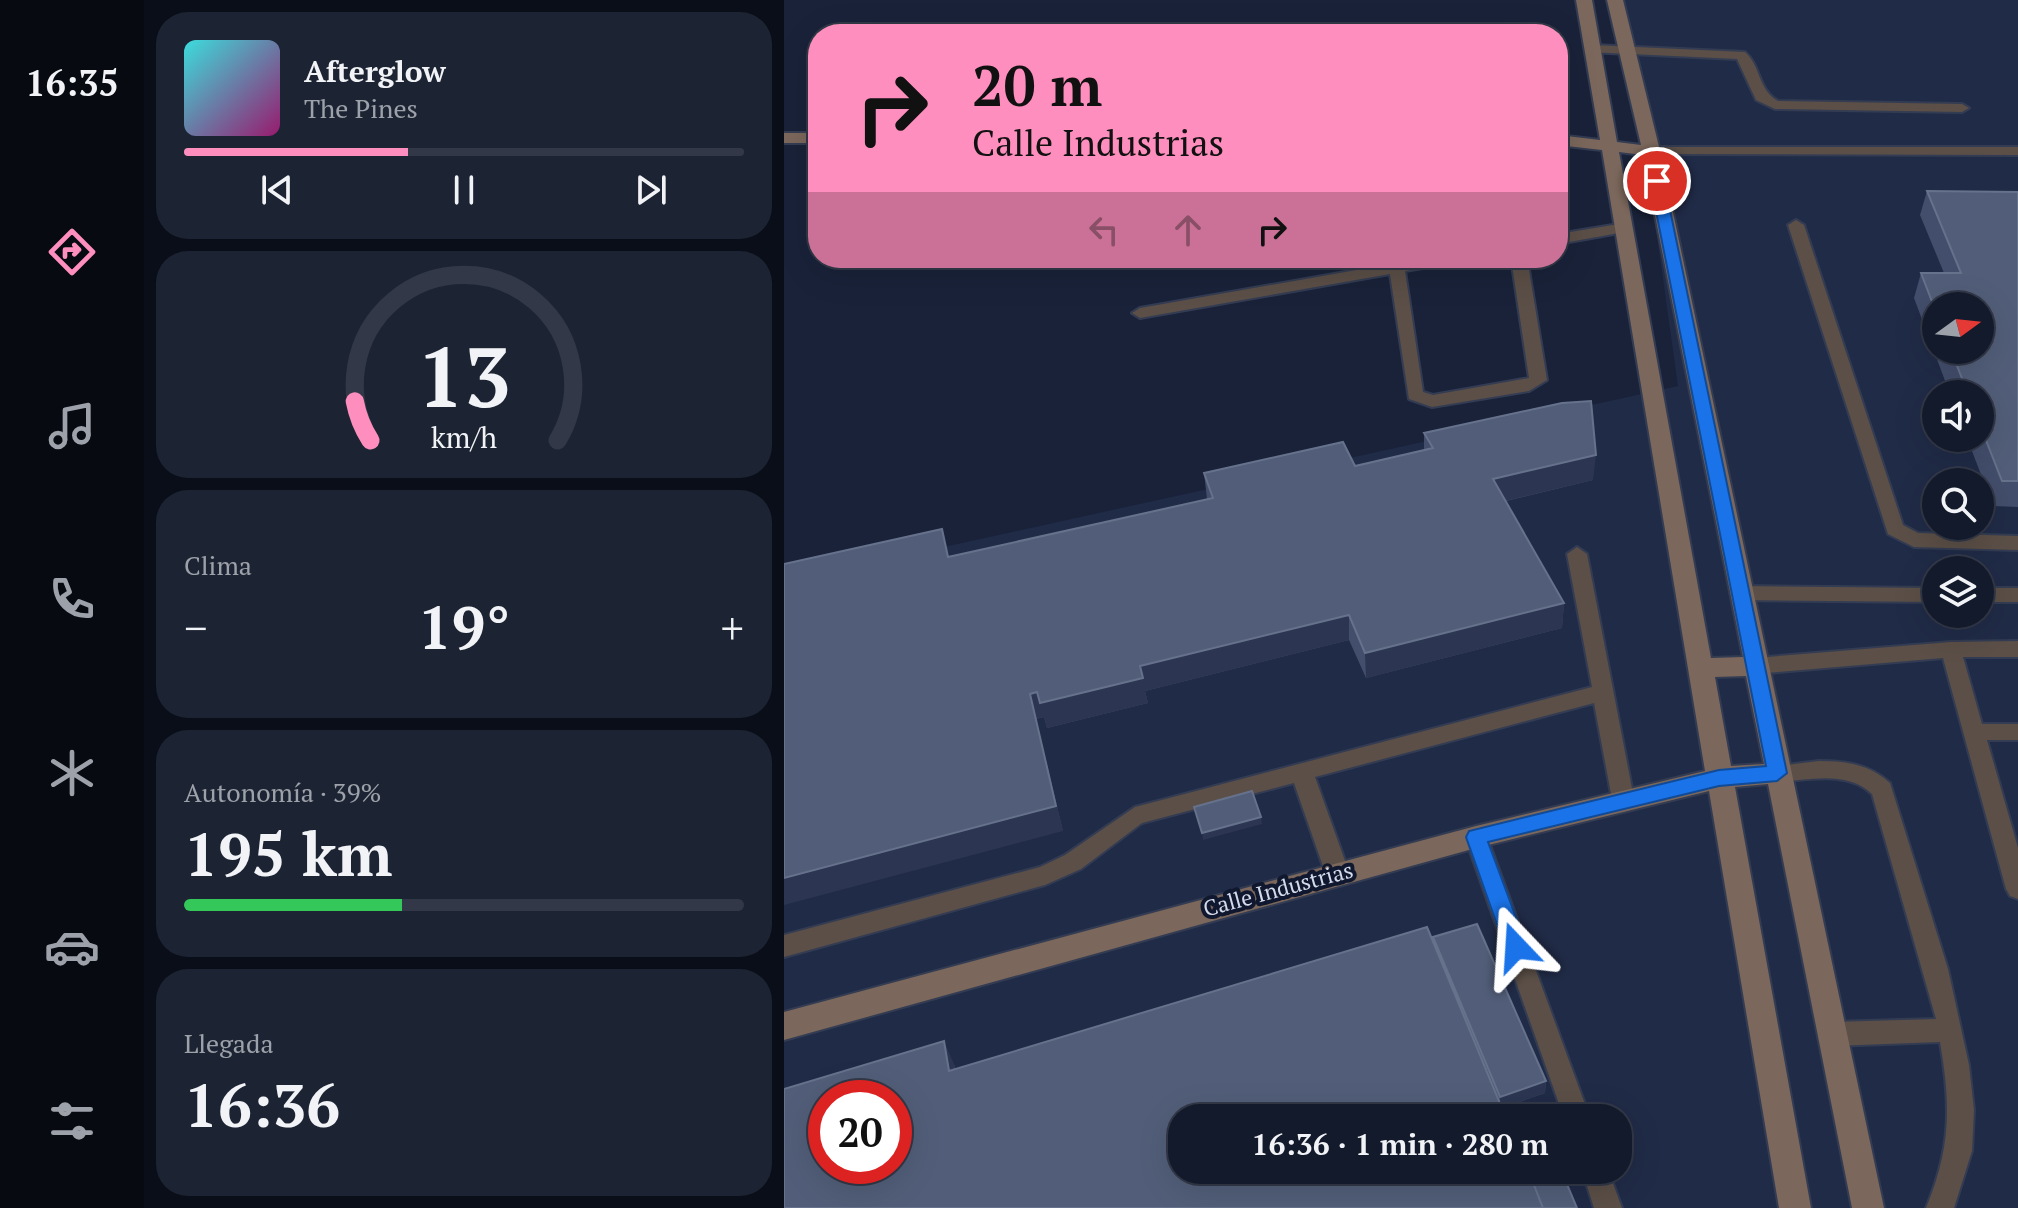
<!DOCTYPE html>
<html lang="es">
<meta charset="utf-8">
<style>
:root{--surface:#131a2b;--page:#1c2333;--text:#f1f3f6;--muted:#9da1a9;--line:#323847;--accent:#fe8ebd}
body{margin:0;font-family:"PT Serif",serif;background:var(--page);color:var(--text);height:100vh;display:flex;flex-direction:column;font-size:30px;white-space:nowrap}
*{box-sizing:border-box;margin:0}
p{font-size:26px;color:var(--muted)}
.icon{flex:none;width:44px;height:44px;fill:none;stroke:currentColor;stroke-width:2;stroke-linecap:round;stroke-linejoin:round}
.map{position:relative;flex:1;overflow:hidden}
.panel{display:flex;flex-direction:column;gap:12px;padding:12px;background:#0a0e18;width:640px}
.panel>*{flex:none}
.hud{position:absolute;left:24px;top:24px;width:760px;height:244px;border-radius:32px;box-shadow:0 8px 32px #0002,0 0 0 2px var(--line);background:#fe8ebd;color:#111;overflow:hidden}
.needle{width:52px;rotate:75deg}
.buttons{position:absolute;left:1138px;top:292px;display:grid;gap:16px}
.buttons a{display:grid;place-items:center;width:72px;height:72px;border-radius:50%;background:var(--surface);box-shadow:0 8px 32px #0002,0 0 0 2px var(--line);font-size:40px}
.speed{position:absolute;left:24px;top:1080px;display:flex;gap:16px;font-size:40px;font-weight:700;text-align:center}
.speed>*{display:grid;place-content:center;width:104px;height:104px;border-radius:50%;background:var(--surface);box-shadow:0 8px 32px #0002,0 0 0 2px var(--line);line-height:1}
.speed .limit{border:12px solid #d22;background:#fff;color:#111}
.pin{position:absolute;display:grid;place-items:center;width:68px;height:68px;color:#fff;margin:-34px;border:4px solid #fff;border-radius:50%;box-shadow:0 2px 8px #0007}
.me{position:absolute;width:88px;margin:-44px;rotate:340deg;stroke-linejoin:round;filter:drop-shadow(0 0 6px #0008)}
.turn{display:flex;align-items:center;gap:28px;height:168px;padding:0 32px;font-size:36px}
.turn .icon{width:104px;height:104px;stroke-width:2.5}
.turn b{display:block;font-size:56px;line-height:68px}
.lanes{display:flex;align-items:center;height:76px;padding:0 32px;background:#0003;justify-content:center;gap:40px;direction:ltr}
.lanes .off{opacity:.35}
.big{font-size:60px;font-weight:700;line-height:1.1}
.panel .tile{flex:1;display:flex;flex-direction:column;justify-content:center;gap:12px;min-width:0;padding:0 28px;border-radius:32px;background:var(--page)}
.panel .dial{align-items:center;gap:0}
.dial svg{height:208px;overflow:visible;fill:none;stroke:var(--line);stroke-width:7;stroke-linecap:round;text-anchor:middle}
.dial text{fill:var(--text);stroke:none}
.song{display:flex;align-items:center;gap:24px}
.cover{width:96px;height:96px;border-radius:12px;background:linear-gradient(135deg,hsl(180 70% 55%),hsl(320 70% 35%))}
.played{height:8px;border-radius:4px;background:linear-gradient(90deg,var(--accent) 40%,var(--line) 40%)}
.keys{display:flex;justify-content:space-around;direction:ltr}
.heat{display:flex;justify-content:space-between;align-items:center;font-size:44px;direction:ltr}
.charge{height:12px;border-radius:6px;background:linear-gradient(90deg,#34c759 39%,var(--line) 0)}
.trip{position:absolute;left:384px;top:1104px;width:464px;height:80px;border-radius:32px;background:var(--surface);box-shadow:0 8px 32px #0002,0 0 0 2px var(--line);font-weight:700;line-height:80px;text-align:center}
main{display:flex;flex:1;min-height:0}
.dock{display:flex;flex-direction:column;width:144px;justify-content:space-around;align-items:center;background:#080a11;color:var(--muted)}
.dock .icon{width:56px;height:56px}
.dock .selected{color:var(--accent)}
.dock b{font-size:36px;color:var(--text)}
.map>svg:first-child{display:block}
.built{fill:#202b47;fill-rule:evenodd}
.lines{fill:none;stroke-linecap:round;stroke-linejoin:round}
.lane-casing{stroke:#333c52;stroke-width:4}
.secondary-casing{stroke:#333c52;stroke-width:4}
.lane{fill:#5b4f47;fill-rule:evenodd}
.secondary{fill:#7b675b;fill-rule:evenodd}
.wall{fill:#434e6c;fill-rule:evenodd}
.shaded-wall{fill:#2c3652}
.building{fill:#525e79;stroke:#66718b;stroke-width:2;fill-rule:evenodd}
.route{fill:#1a73e8;stroke:#114b97;stroke-width:2}
.labels{text-anchor:middle;stroke-width:8;stroke-linejoin:round;paint-order:stroke}
.street-label{font-size:22px;fill:#d3daea;stroke:#10182f}
</style>
<main>
<nav class="dock">
<b>16:35</b>
<svg class="icon selected" aria-label="directions" viewBox="0 0 24 24"><path d="M12 3l9 9-9 9-9-9zM9 14v-3h6M13 9l2 2-2 2"/></svg>
<svg class="icon" aria-label="music" viewBox="0 0 24 24"><path d="M9 18V5l10-2v13"/><circle cx="6" cy="18" r="3"/><circle cx="16" cy="16" r="3"/></svg>
<svg class="icon" aria-label="phone" viewBox="0 0 24 24"><path d="M5 4h4l2 5-3 2q2 4 5 5l2-3 5 2v4C11 20 4 13 5 4z"/></svg>
<svg class="icon" aria-label="climate" viewBox="0 0 24 24"><path d="M12 3v18M4 7l16 10M4 17L20 7"/></svg>
<svg class="icon" aria-label="car" viewBox="0 0 24 24"><path d="M5 17H2v-5l4-1 3-4h7l3 4 3 1v5h-3M9 17h6M6 11h13"/><circle cx="7" cy="17" r="2"/><circle cx="17" cy="17" r="2"/></svg>
<svg class="icon" aria-label="filters" viewBox="0 0 24 24"><path d="M4 7h16M4 17h16"/><circle cx="9" cy="7" r="2"/><circle cx="15" cy="17" r="2"/></svg>
</nav>
<section class="panel">
<div class="tile">
<div class="song"><i class="cover"></i><div><b>Afterglow</b><p>The Pines</p></div></div>
<div class="played"></div>
<div class="keys"><svg class="icon" aria-label="previous" viewBox="0 0 24 24"><path d="M18 5L8 12l10 7zM5 5v14"/></svg><svg class="icon" aria-label="pause" viewBox="0 0 24 24"><path d="M8 5v14M16 5v14"/></svg><svg class="icon" aria-label="next" viewBox="0 0 24 24"><path d="M6 5l10 7-10 7zM19 5v14"/></svg></div>
</div>
<div class="tile dial"><svg viewBox="0 0 100 80">
<path d="M14 69A42 42 0 1 1 86 69"/>
<path d="M14 69A42 42 0 0 1 8 54" stroke="#fe8ebd"/>
<text x="50" y="56" font-size="32" font-weight="700">13</text>
<text x="50" y="72" font-size="11">km/h</text>
</svg></div>
<div class="tile"><p>Clima</p>
<div class="heat"><a>−</a><b class="big">19°</b><a>+</a></div>
</div>
<div class="tile"><p>Autonomía · 39%</p><b class="big">195 km</b><div class="charge"></div></div>
<div class="tile"><p>Llegada</p><b class="big">16:36</b></div>
</section>
<div class="map">
<svg width="1234" height="1208" viewBox="0 0 1234 1208">
<rect width="100%" height="100%" fill="#192239"/>
<path class="built" d="M840 0H1234V1208H0V582L894 386ZM1152 306H1196V350H1152ZM1152 394H1196V438H1152ZM1152 482H1196V526H1152ZM1152 570H1196V614H1152ZM42 1098H110V1166H42ZM398 1118H834V1170H398Z"/>
<g class="lines">
<defs>
<path id="lane" d="M809 45 961 52C977 66 974 90 994 101L1178 104 1185 108 1178 112 991 109 972 100 953 59 804 52V46Z
M867 147H1234V155L862 154 860 151Z
M1012 220 1020 225 1119 525 1134 533 1234 536V550L1130 547 1104 534 1004 225Z
M841 223 846 225V231L774 244V234Z
M641 258H676L668 263 621 271 639 392 649 395 745 378 727 258H743L763 380 745 391 648 407 625 399 606 274 356 318 348 313 356 308Z
M793 547 803 554 850 799 847 805 839 808 831 805 828 799 810 703 531 777 565 872 561 879 553 882 545 879 541 872 510 783 358 823 297 869 261 885 0 957V935L256 867 281 855 351 807 808 687 783 554Z
M956 586 1152 588V602L956 600 946 593Z
M1196 588H1234V602H1196Z
M1234 641V657H1179L1198 724H1234V740H1203L1234 848V899L1226 896 1222 889 1159 658 971 674 964 671 961 666 964 661 971 658 1167 642Z
M1035 761C1062 761 1085 764 1106 783L1164 969 1185 1065 1190 1110 1188 1151 1170 1208H1142C1167 1148 1167 1106 1156 1042L1048 1046 1039 1042 1035 1034 1039 1026 1048 1022 1152 1019 1088 794C1063 770 1025 780 993 782L985 779 982 773 985 767Z
M692 828 700 830 703 837 806 1118H780L681 837 684 830Z
M798 1170H824L838 1208H810Z"/>
<path id="secondary" d="M792 0H808L833 142 857 145 823 0H839L876 151 1100 1208H1068L984 784 951 787 1027 1208H995L925 791 692 848 0 1040V1012L692 826 921 771 818 150 774 145V135L816 140ZM835 152 859 155 959 657 927 658ZM962 676 980 764 947 766 931 677Z
M0 133H34V143H0Z"/>
</defs>
<use href="#lane" class="lane-casing"/>
<use href="#secondary" class="secondary-casing"/>
<use href="#lane" class="lane"/>
<use href="#secondary" class="secondary"/>
</g>
<path class="wall" d="M1143 191 1234 192V507L1209 506 1183 438H1196V394H1166L1130 298 1137 273H1160L1136 215ZM1152 306 1196 350H1152Z
M640 433 809 480 722 501 780 603 778 628 582 678 565 640 361 691 364 703 263 728 260 717 252 719 279 831 165 557 423 499 420 473 571 466 640 450Z
M649 937 762 1081 761 1093 718 1108 398 1118 0 1208 170 1064 171 1069 649 941Z"/>
<path class="shaded-wall" d="M812 455 809 480 708 504 709 479Z
M780 603 778 628 582 678 581 653Z
M565 615V640L361 691 364 703 263 728 256 703 356 666Z
M253 692 260 717 252 719 279 831 0 905V878L246 694Z
M477 817 478 824 419 840 418 833Z
M160 1041 170 1064 174 1093 165 1071Z
M762 1081 761 1093 715 1109 716 1097Z"/>
<path class="building" d="M1143 191 1234 192V481H1218L1196 425V394H1184L1167 350H1196V306H1152V312L1137 273H1177Z
M807 401 812 455 709 479 780 603 581 653 565 615 356 666 359 678 256 703 253 692 246 694 272 806 0 878V564L158 529 164 557 429 498 420 473 559 442 571 466 649 448 640 433 778 403Z
M468 791 477 817 418 833 410 807Z
M693 924 762 1081 716 1097 649 937Z
M643 927 722 1118H398V1170H744L759 1208H0V1089L160 1041 165 1071ZM42 1098H110V1166H42Z
M744 1170H777L793 1208H759Z"/>
<path class="route" d="M873 177 880 181 1003 773 993 781 935 786 704 842 743 947 740 954 732 957 724 954 721 947 682 837 685 831 935 770 982 766 866 181Z"/>
<g class="labels">
<g class="street-label">
<text transform="translate(494 889) rotate(-15)" y="8">Calle Industrias</text>
</g>
</g>
</svg>
<div class="buttons">
<a><svg class="needle" viewBox="-14 -14 28 28"><path d="M0-13l5 13h-10z" fill="#e53935"/><path d="M0 13l5-13h-10z" fill="#9da1a9"/></svg></a>
<a><svg class="icon" aria-label="sound" viewBox="0 0 24 24"><path d="M4 9h4l5-4v14l-5-4H4zM17 9q2 3 0 6"/></svg></a>
<a><svg class="icon" aria-label="search" viewBox="0 0 24 24"><circle cx="10" cy="10" r="6"/><path d="M15 15l6 6"/></svg></a>
<a><svg class="icon" aria-label="layers" viewBox="0 0 24 24"><path d="M12 4l9 5-9 5-9-5zM3 14l9 5 9-5"/></svg></a>
</div>
<div class="speed"><div class="limit">20</div></div>
<div class="pin" style="left:873px;top:181px;background:#d93025"><svg class="icon" aria-label="arrive" viewBox="0 0 24 24"><path d="M6 21V4h12l-3 4 3 4H6"/></svg></div>
<svg class="me" style="left:732px;top:947px" viewBox="-20 -20 40 40"><path d="M0-17L14 15 0 8-14 15z" fill="#1a73e8" stroke="#fff" stroke-width="4"/></svg>
<div class="trip">16:36 · 1 min · 280 m</div>
<div class="hud">
<div class="turn"><svg class="icon" aria-label="right" viewBox="0 0 24 24"><path d="M7 20v-9h11M14 6l5 5-5 5"/></svg><div><b>20 m</b>Calle Industrias</div></div>
<div class="lanes"><svg class="icon off" aria-label="left" viewBox="0 0 24 24"><path d="M17 20v-9H6M10 6l-5 5 5 5"/></svg><svg class="icon off" aria-label="ahead" viewBox="0 0 24 24"><path d="M12 20V5M6 11l6-6 6 6"/></svg><svg class="icon" aria-label="right" viewBox="0 0 24 24"><path d="M7 20v-9h11M14 6l5 5-5 5"/></svg></div>
</div>
</div>
</main>
